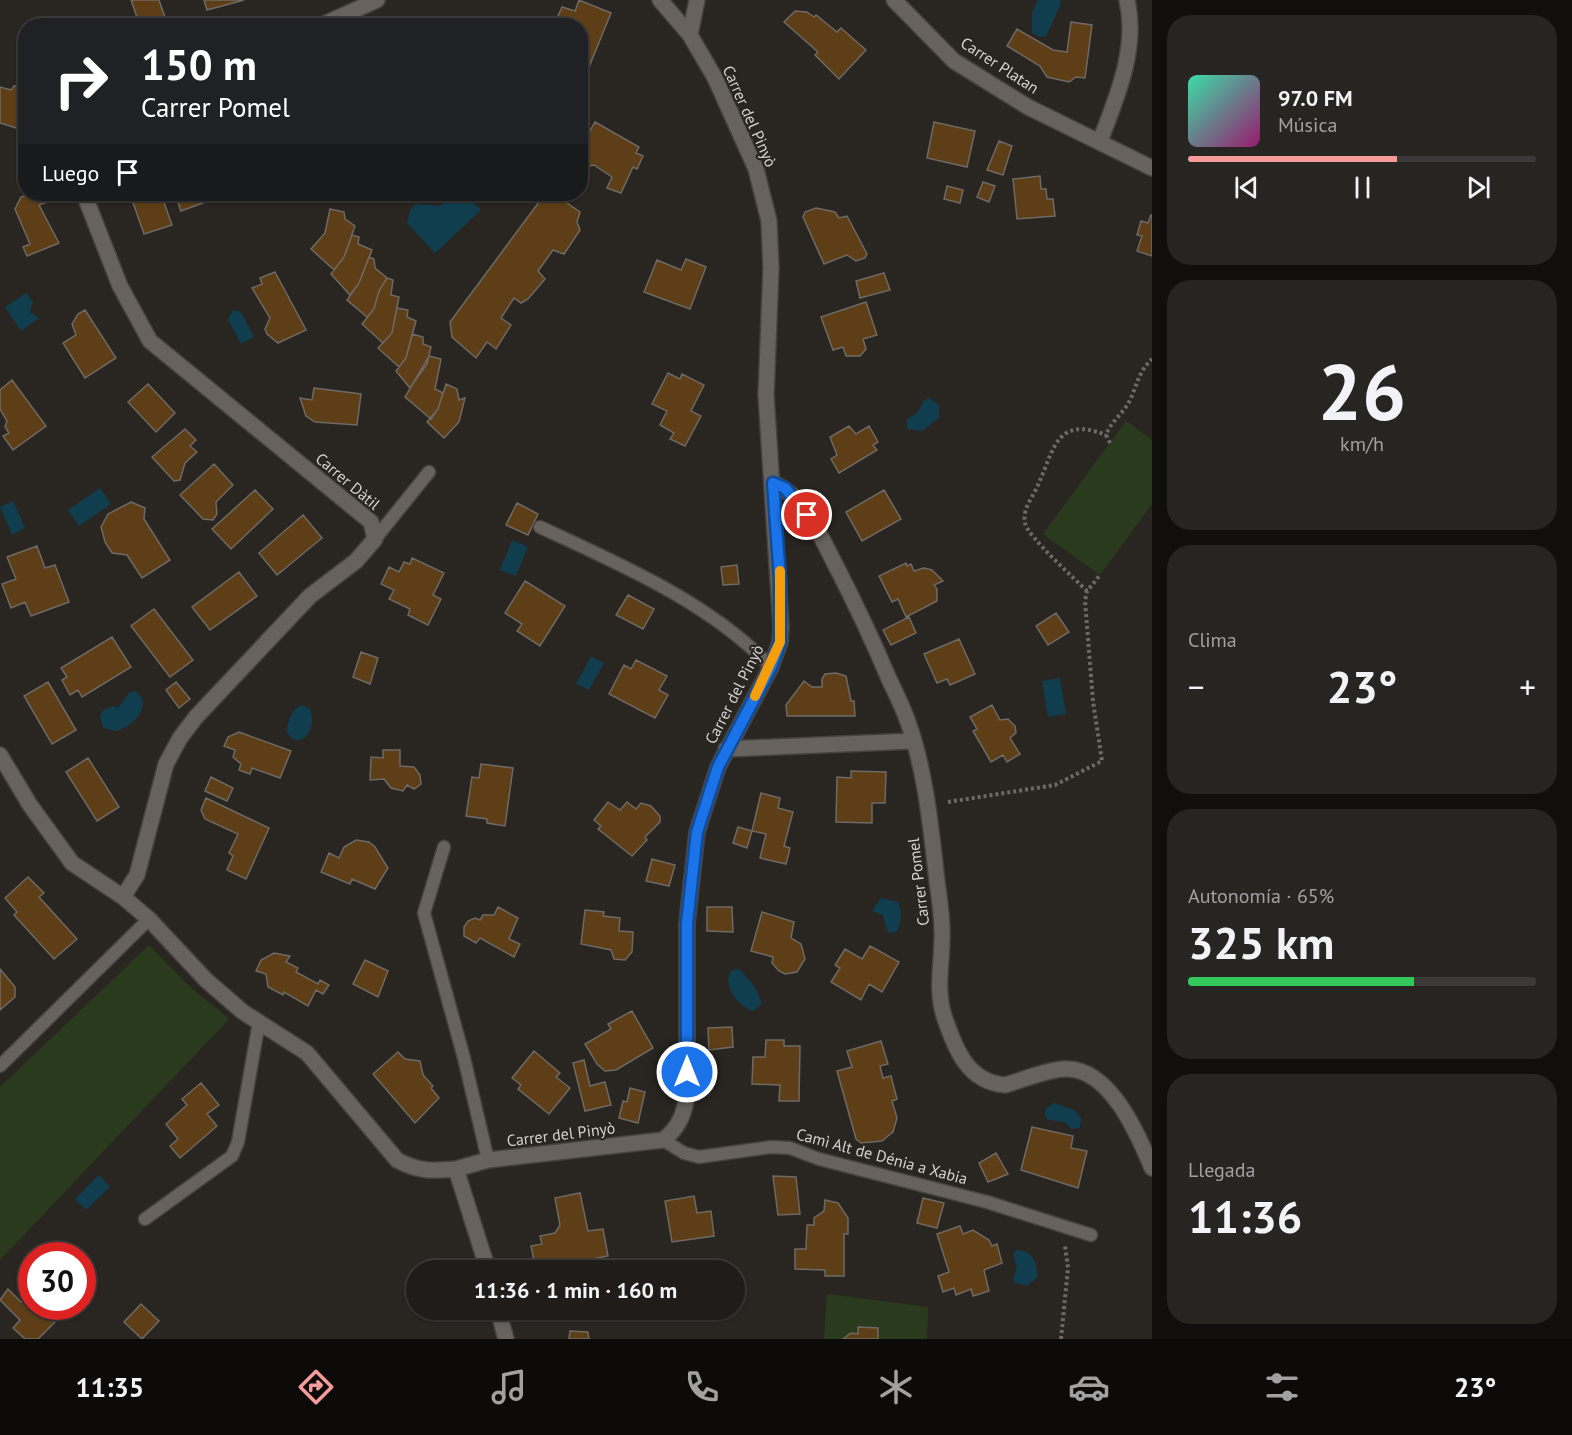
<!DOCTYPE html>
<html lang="es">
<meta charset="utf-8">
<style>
:root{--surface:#1f1c19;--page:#272522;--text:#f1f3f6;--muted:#a1a1a2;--line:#3c3a38;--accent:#f59b9a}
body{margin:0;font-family:"PT Sans",sans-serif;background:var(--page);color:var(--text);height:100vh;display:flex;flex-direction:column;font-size:22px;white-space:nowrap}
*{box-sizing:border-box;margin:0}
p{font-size:20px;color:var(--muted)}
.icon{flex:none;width:33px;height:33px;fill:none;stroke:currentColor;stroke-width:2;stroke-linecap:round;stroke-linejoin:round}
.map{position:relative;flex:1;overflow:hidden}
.panel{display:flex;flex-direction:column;gap:15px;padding:15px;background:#110f0e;width:420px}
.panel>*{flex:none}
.hud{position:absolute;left:18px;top:18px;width:570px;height:183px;border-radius:24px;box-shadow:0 2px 4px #0004,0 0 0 2px var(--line);background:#202124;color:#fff;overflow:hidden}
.speed{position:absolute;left:18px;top:1242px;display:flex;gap:12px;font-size:30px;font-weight:700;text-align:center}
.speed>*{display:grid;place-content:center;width:78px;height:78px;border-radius:50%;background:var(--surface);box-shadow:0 2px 4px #0004,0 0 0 2px var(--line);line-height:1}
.speed .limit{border:9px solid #d22;background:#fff;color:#111}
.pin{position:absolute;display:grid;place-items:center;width:51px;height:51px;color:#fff;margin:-26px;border:3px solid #fff;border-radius:50%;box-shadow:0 2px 6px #0007}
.me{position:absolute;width:66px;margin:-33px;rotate:0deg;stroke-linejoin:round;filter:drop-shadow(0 0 4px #0008)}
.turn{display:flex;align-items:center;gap:21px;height:126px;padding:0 24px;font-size:27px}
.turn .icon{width:78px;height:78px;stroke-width:2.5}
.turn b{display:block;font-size:42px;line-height:51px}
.then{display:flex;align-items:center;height:57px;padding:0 24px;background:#0003;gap:12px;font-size:22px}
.big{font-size:45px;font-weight:800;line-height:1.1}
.panel .tile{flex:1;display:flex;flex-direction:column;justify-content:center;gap:9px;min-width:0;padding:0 21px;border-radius:24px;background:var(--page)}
.panel .dial{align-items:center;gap:0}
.dial b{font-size:78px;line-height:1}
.song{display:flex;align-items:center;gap:18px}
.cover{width:72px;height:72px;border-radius:9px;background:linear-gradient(135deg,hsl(160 70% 55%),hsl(320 70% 35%))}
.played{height:6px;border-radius:3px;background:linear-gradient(90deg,var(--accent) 60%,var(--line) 60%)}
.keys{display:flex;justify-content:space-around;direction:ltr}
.heat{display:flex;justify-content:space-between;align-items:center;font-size:33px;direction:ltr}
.charge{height:9px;border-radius:4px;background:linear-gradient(90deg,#34c759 65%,var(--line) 0)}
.trip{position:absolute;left:406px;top:1260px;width:339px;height:60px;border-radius:30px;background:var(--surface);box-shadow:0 2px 4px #0004,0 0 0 2px var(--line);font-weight:800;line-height:60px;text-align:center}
.menu{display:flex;height:96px;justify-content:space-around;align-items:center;background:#0c0b0a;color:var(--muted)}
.menu .icon{width:42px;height:42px}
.menu .active{color:var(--accent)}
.menu b{font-size:27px;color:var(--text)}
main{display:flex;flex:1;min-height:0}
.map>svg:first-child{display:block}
.green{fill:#2a3b1d}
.water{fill:#103e4e}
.building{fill:#5d3e16;stroke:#6e6964;stroke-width:1.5}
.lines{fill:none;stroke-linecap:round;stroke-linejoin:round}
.service-casing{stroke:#45413d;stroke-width:15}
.minor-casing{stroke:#45413d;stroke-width:18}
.path{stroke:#6d6a66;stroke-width:4;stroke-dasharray:3 3;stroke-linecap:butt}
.service{stroke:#67625d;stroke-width:12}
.minor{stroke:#67625d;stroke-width:15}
.route-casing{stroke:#114b97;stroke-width:15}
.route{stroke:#1a73e8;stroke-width:10}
.slow{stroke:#f59e0b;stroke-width:10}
.labels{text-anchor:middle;stroke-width:4.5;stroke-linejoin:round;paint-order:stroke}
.street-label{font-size:16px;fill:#d5d2cf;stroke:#292521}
</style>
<main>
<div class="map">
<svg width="1152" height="1339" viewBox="0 0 1152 1339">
<rect width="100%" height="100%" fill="#292521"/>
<path class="green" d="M1126 421 1152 440V504L1100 575 1043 534Z
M149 945 189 986 229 1019 0 1260V1087Z
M827 1294 928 1307 927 1339H824Z"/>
<path class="water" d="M1038 0H1060L1061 4 1046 36 1040 37 1032 33V13Z
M454 194 467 196 481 210 435 253 407 223 410 210 416 204 440 206Z
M26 293 33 302 30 312 39 318 21 331 5 307Z
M233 310 241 312 254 337 241 344 228 319Z
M929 398 939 405V418L922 431 907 429V419L918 412 924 400Z
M100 488 111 504 79 526 68 510Z
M13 501 25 528 12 535 0 507Z
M512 540 528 547 516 576 500 570Z
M591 656 604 663 589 690 576 684Z
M1060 678 1066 714 1048 717 1042 681Z
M135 691 143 699C143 716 132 726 116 731L103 728 100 716 103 710 113 706 118 708 129 693Z
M302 705 310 709C315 722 310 742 294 740L287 733C287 721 291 710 302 705Z
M881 898 898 902C902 911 902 923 896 932L888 933 883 915 872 911Z
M739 969 754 985 762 1003 754 1011C739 1008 720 984 732 970Z
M1054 1103 1074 1110 1081 1118 1080 1128 1071 1129 1065 1122 1048 1120 1045 1116 1046 1108Z
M99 1175 110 1187 86 1210 75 1199Z
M1016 1250C1033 1250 1038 1264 1037 1278L1026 1286 1015 1283 1013 1278 1017 1267 1013 1255Z
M577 1310H610L611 1315 580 1322Z"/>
<path class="building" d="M131 0H159L168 26H140Z
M204 0H244L207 10Z
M579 0 611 13 589 67 580 64V26L554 25 562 7 575 11Z
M795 11 807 12 814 17 816 15 837 32 841 28 866 50 839 79 815 55 818 52 784 22Z
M127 19 129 26H111Z
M1071 22 1092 25 1085 78 1076 77 1069 82 1047 77 1040 66 1007 46 1017 29 1053 50 1067 52Z
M14 86H26V124L16 128 0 123V87L11 90Z
M595 122 639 147 636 153 643 156 637 169 633 167 621 193 607 188 612 177 594 165 580 168V132L587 136Z
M934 122 975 131 967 167 927 158Z
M999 141 1012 146 1003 175 987 170Z
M1040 176 1041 189H1046L1047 199H1053L1055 216 1017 219 1013 179Z
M983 182 995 186 989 202 977 197Z
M947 186 963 190 960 203 944 199Z
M30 194H43L47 202 39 205 59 243 27 256 23 247 30 244 15 209 21 197Z
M130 194H161L172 225 144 234Z
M175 194H208L211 200 181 211Z
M557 196 580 212 577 222 580 230 564 254 553 250 538 271 545 279 528 299 521 303 514 298 501 318 511 325 496 349 487 342 476 358 452 337 450 322 542 198Z
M816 208 835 212 839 218 847 216 867 254 865 258 856 261 847 255 824 264 803 217 805 212Z
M330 209 344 212 345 219 355 226 344 257 334 270 311 249 325 233Z
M1151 215H1152V256L1137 251 1142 236 1137 235 1141 221 1148 223Z
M352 235 359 237 358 244 372 250 359 283 350 295 331 274 344 257Z
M369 257 374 259 375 268 387 278 379 291 374 309 367 317 347 300 359 283Z
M686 259 706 267 690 309 644 292 657 260 681 270Z
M275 272 306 330 278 343 267 334 265 329 270 318 252 288 262 284 260 278Z
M884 273 890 290 860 298 856 281Z
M387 278 393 280 391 295 399 297 392 333 383 343 362 324 374 309 379 291Z
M866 302 877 335 863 339 866 349 860 356H846L843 347 833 350 821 317Z
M397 308 408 310 407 317 416 321 406 358 399 367 378 348 392 333Z
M85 310 116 358 85 378 63 343 76 335 72 324 78 314Z
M412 334 423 337V344L431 347 427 364 410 388 396 371 406 358Z
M429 356 441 359 435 389 443 393 438 409 431 419 405 397Z
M668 373 680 379 682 374 704 385 691 411 701 416 685 446 670 439 674 433 660 425 667 411 652 404Z
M12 380 46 426 13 450 3 436 9 433 5 427 7 421 0 409V390Z
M148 384 175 413 156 432 128 402Z
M446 384 457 389 459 400 465 398 459 422 444 438 427 422 438 409Z
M314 388 361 394 357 425 315 422 306 416 300 398 312 400Z
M849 426 856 434 869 426 878 442 873 445 877 450 839 473 831 459 837 455 830 437Z
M185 429 196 440 190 446 197 452 185 463 180 480 174 481 152 457Z
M214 464 233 485 216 502 217 514 213 520 203 519 180 495Z
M255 490 273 509 231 549 212 529Z
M884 490 901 519 862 541 846 512Z
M131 502 145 508 144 519 170 560 142 578 127 555 112 553 105 542 101 527 108 514Z
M517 503 538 514 528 535 506 525Z
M303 515 322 538 277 575 259 553Z
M37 546 45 568 55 565 69 602 31 616 25 602 11 608 2 584 16 579 7 557Z
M412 558 444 573 433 595 441 599 428 625 408 615 410 609 389 599 394 590 381 584 389 567 399 572 404 562 410 564Z
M906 563 907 566 911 564 914 571 924 568 932 570 943 581 934 585 937 589V601L906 617 898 599 892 602 879 576Z
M737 565 739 584 723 585 721 567Z
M239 572 257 596 210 630 192 607Z
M525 581 565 606 540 646 517 631 522 624 505 613Z
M628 595 654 609 643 629 616 615Z
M154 609 193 660 170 677 131 626Z
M1056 613 1069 632 1048 645 1036 626Z
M909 617 916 633 891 645 883 630Z
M112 637 131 667 82 697 78 690 70 695 62 680 67 677 61 668Z
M959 639 975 674 950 685 947 679 937 683 924 654Z
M361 652 378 658 370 684 353 677Z
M636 660 667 676 659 690 668 695 655 718 609 694 624 665 631 669Z
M836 673 846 676 851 701H854L855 716H787L786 705 804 681 812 687H822V679L825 674Z
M48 682 76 730 52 744 24 696Z
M176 682 190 699 179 708 166 690Z
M992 705 1000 720 1008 719 1015 726 1016 733 1010 738 1020 754 1007 762 1003 755 991 762 973 731 977 729 970 717Z
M239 732 291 751 280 778 252 768 250 774 239 770 241 764 233 757 235 750 224 746 228 737Z
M383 750H400V766L414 767 420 775 421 784 414 789 407 785 403 791 391 788 384 779 370 780 371 757 383 758Z
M88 758 119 807 97 821 66 772Z
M481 764 513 768 505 826 487 823V819L466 816 472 777 479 778Z
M851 771 886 772 885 803H872V823L836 822 837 777 851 778Z
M211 777 233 788 227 801 205 791Z
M761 793 780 798 778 808 793 812 784 846 790 848 786 864 760 858 766 834 752 831Z
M206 798 269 828 246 879 227 870 233 856 229 853 238 834 205 819 201 810Z
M608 802 620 810 627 802 636 809 641 803 651 806 660 816V822L645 837 647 840 632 856 598 829 601 826 594 820Z
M738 827 752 831 747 848 733 843Z
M356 840 369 842 375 847 388 868 375 889 352 879 350 884 321 872 329 853 339 858 344 847Z
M652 859 675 865 669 886 646 881Z
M28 877 44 893 39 897 77 939 54 959 14 915 17 912 5 898Z
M498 907 518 918 509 939 520 944 514 957 480 938 476 943 464 936V927L468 921 475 918 480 920 483 915H494Z
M707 907H732L733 932 707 931Z
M585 910 604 912 603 916 620 918 619 931 633 932 632 952 625 960 614 959 611 950 581 944Z
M762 912 794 922 791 938 801 944 805 959 797 972 785 974 779 971 772 963 773 957 751 951Z
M870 946 899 962 882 992 869 984 861 1000 831 982 840 968 835 965 845 949 862 959Z
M274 953 290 956 286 962 298 968 296 972 318 984 320 980 329 985 323 994 316 990 308 1006 284 992 283 995 268 987 266 974 256 971 261 960Z
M365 960 388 971 378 997 353 984Z
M0 969 15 987V997L0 1010Z
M632 1011 653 1048 616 1070 605 1071 597 1064 585 1044 611 1029 608 1024Z
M732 1027 733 1047 709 1050 708 1028Z
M766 1040H784V1046H800L799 1101H779L780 1085 752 1084 753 1057H765Z
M881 1041 888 1064 880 1066 883 1078 891 1076 897 1099 892 1101 897 1118 893 1132 888 1136 882 1141 861 1143 856 1139 837 1071 852 1067 847 1051Z
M534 1051 560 1073 556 1077 570 1088 549 1114 518 1089 521 1085 512 1078Z
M398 1052 405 1059 420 1061 423 1075 433 1086 431 1088 439 1098 415 1123 373 1074Z
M584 1060 590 1086 605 1082 611 1105 585 1111 573 1063Z
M201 1083 219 1105 207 1114 217 1126 180 1158 170 1146 178 1139 166 1124 187 1105 182 1099Z
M630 1088 645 1092 638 1123 619 1118 623 1101 627 1102Z
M1032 1127 1073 1136 1071 1148 1087 1151 1078 1188 1021 1170Z
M996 1153 1008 1174 988 1182 979 1163Z
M773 1176 796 1177 800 1214 778 1215Z
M580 1193 588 1231 603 1229 608 1256 536 1270 531 1246 542 1244 540 1236 555 1233 560 1225 555 1198Z
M694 1196 697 1213 711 1211 714 1236 672 1242 665 1201Z
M923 1198 944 1203 937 1228 917 1223Z
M825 1200 838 1203 848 1218V1234H844V1276H825V1270L795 1269V1249H806L807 1225H814V1218L824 1211Z
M960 1226 963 1234 973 1230 989 1240 992 1246 997 1244 1002 1263 984 1270 989 1291 973 1296 971 1289 956 1295 954 1288 943 1292 938 1276 949 1272 937 1234Z
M8 1289 21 1302 24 1299 32 1307 57 1306 48 1315 55 1322 38 1339H25L13 1328 20 1320 0 1300Z
M141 1304 159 1321 142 1339 124 1322Z
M858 1327 878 1328V1339H843L851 1333 858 1334Z
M570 1331 588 1332 589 1339H569Z"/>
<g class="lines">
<defs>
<path id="service" d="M540 527C621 565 709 602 771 667
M375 539 429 472
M444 847 424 913 464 1058 488 1160
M0 1066 149 919
M663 1140 684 1153 699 1157 771 1147 790 1148 819 1159 987 1202 1091 1235
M145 1219 232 1156 238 1142 259 1022"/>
<path id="minor" d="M894 0 954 61 1028 107 1152 168
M320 26 377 0
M690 35 697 0
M1100 141C1117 97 1138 48 1127 0
M84 194 120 286 150 341 371 522 375 539 356 561 310 596 196 717 180 738 166 764 137 875 123 897
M773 483C806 497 821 538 837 568 856 605 873 641 889 679 896 694 904 709 909 725 926 774 931 829 937 881 939 897 942 914 942 931 943 960 935 987 944 1016 955 1048 967 1082 1005 1085 1023 1080 1045 1070 1064 1069 1109 1066 1138 1134 1152 1168
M726 749 913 741
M0 755 30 805 72 863 123 897 149 919 206 980 243 1012 307 1053 397 1160C419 1172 433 1171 456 1169L488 1270
M456 1169 488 1160 663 1140C679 1128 685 1113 687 1093V923L697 832 718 767 771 667 780 642 781 627 766 395 771 268 769 221 756 169 715 78 690 35 660 0
M498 1310 506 1339"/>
</defs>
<use href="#service" class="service-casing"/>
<use href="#minor" class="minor-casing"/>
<path class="path" d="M1110 443 1106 435C1111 421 1124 413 1130 400 1137 385 1139 371 1152 359
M1087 591C1075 579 1028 537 1025 523 1022 509 1033 497 1038 485 1054 450 1056 415 1106 435
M948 802 1055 785 1102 761 1093 701 1085 601 1087 591 1100 575
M1061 1339 1068 1268 1065 1246"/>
<use href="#service" class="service"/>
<use href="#minor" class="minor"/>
</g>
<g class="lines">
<defs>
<path id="route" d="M687 1072V923L697 832 718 767 771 667 780 642V580L773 483 785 488 807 515"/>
</defs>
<use href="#route" class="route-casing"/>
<use href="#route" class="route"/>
<path class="slow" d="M755 696 780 642V571"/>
</g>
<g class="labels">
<g class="street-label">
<text transform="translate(1000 65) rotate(33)" y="6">Carrer Platan</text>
<text transform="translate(750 116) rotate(66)" y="6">Carrer del Pinyò</text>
<text transform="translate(348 481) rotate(40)" y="6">Carrer Dàtil</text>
<text transform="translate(734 694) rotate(-63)" y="6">Carrer del Pinyò</text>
<text transform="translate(918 882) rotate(-97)" y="6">Carrer Pomel</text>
<text transform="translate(561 1134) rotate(-7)" y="6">Carrer del Pinyò</text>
<text transform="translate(882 1156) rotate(15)" y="6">Camì Alt de Dénia a Xabia</text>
</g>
</g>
</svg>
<div class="speed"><div class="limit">30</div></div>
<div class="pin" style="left:807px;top:515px;background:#d93025"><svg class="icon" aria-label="arrive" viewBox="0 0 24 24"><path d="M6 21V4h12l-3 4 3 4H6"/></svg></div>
<svg class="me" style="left:687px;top:1072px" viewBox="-20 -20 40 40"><circle r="17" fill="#1a73e8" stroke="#fff" stroke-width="3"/><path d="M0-11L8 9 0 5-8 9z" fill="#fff"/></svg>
<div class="trip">11:36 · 1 min · 160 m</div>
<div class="hud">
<div class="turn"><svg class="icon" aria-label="right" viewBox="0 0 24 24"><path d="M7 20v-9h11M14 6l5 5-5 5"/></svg><div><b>150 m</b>Carrer Pomel</div></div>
<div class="then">Luego<svg class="icon" aria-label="arrive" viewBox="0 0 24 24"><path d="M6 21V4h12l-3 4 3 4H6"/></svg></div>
</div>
</div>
<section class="panel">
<div class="tile">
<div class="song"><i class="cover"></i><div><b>97.0 FM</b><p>Música</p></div></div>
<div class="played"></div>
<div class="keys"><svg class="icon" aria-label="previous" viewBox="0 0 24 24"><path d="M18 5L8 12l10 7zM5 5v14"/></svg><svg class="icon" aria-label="pause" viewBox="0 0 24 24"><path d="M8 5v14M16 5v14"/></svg><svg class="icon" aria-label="next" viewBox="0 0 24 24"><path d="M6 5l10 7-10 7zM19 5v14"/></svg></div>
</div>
<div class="tile dial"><b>26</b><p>km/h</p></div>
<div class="tile"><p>Clima</p>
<div class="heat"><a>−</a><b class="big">23°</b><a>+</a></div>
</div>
<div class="tile"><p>Autonomía · 65%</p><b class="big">325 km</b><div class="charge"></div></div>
<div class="tile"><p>Llegada</p><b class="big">11:36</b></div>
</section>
</main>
<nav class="menu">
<b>11:35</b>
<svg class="icon active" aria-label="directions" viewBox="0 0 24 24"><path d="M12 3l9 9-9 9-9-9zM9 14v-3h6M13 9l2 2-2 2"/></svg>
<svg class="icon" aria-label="music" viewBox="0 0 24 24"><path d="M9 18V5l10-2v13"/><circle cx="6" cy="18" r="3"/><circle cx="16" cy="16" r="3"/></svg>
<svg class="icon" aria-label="phone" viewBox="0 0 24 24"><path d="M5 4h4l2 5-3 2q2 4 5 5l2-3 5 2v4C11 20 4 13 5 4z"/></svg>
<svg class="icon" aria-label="climate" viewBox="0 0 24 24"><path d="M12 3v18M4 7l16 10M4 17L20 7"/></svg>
<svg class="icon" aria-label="car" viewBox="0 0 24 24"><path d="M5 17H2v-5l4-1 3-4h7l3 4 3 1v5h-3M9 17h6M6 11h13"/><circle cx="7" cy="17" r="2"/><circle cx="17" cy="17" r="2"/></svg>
<svg class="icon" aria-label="filters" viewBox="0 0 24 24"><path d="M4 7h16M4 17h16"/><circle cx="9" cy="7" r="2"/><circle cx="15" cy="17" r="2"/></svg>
<b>23°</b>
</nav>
